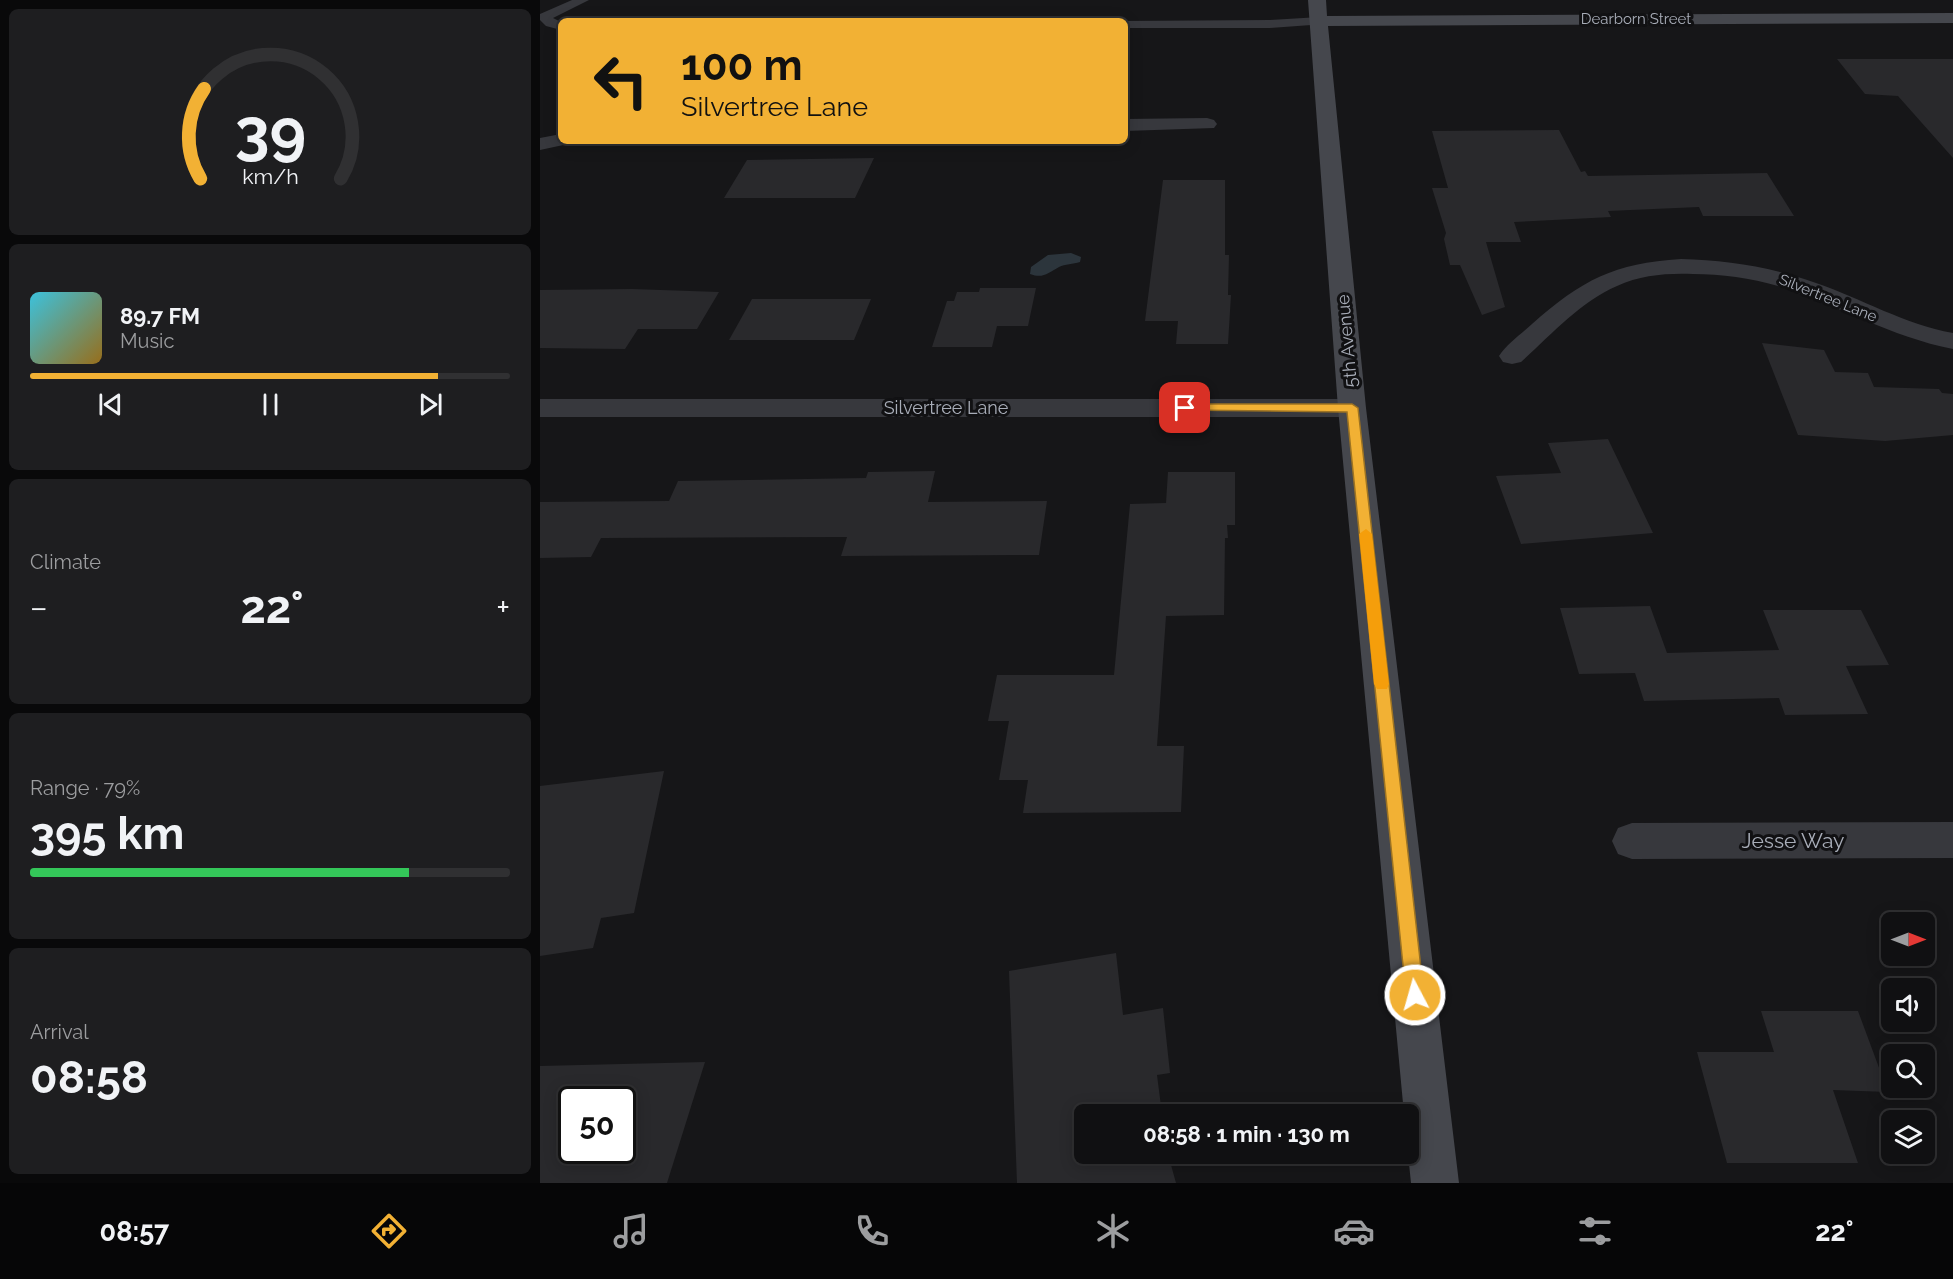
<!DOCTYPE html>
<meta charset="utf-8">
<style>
:root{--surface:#101012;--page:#1e1e20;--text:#f1f3f6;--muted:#9c9d9f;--line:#303032;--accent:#f2b134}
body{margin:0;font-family:Raleway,sans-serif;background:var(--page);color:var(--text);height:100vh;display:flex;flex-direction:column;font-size:22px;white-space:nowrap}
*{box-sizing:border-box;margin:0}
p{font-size:20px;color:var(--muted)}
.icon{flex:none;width:33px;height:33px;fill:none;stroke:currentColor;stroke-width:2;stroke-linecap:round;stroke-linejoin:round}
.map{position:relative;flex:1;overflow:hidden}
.sheet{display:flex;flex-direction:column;gap:9px;padding:9px;background:#09090a;width:540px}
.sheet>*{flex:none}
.guide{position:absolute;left:18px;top:18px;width:570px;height:126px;border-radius:9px;box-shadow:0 3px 15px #0003,0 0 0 2px var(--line);background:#f2b134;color:#111;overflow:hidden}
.needle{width:39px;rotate:90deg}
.controls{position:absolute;left:1341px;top:912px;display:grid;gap:12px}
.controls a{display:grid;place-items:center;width:54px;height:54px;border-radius:9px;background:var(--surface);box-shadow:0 3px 15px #0003,0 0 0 2px var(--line);font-size:30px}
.speed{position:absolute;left:18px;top:1086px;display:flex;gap:12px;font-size:30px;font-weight:700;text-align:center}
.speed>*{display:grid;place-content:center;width:78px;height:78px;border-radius:50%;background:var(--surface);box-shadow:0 3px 15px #0003,0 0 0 2px var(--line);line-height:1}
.speed .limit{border:3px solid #111;border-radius:9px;background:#fff;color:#111}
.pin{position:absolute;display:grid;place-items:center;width:51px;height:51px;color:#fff;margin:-26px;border-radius:12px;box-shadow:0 3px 9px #0006}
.me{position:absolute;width:66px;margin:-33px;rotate:354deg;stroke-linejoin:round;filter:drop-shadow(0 0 4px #0008)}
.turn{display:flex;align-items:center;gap:21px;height:126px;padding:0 24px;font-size:27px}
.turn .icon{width:78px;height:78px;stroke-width:2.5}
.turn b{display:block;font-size:42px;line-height:51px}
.big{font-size:45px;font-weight:700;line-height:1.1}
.sheet .tile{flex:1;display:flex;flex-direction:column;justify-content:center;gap:9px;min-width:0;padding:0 21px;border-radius:9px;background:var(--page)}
.sheet .dial{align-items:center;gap:0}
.dial svg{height:156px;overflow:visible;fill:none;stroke:var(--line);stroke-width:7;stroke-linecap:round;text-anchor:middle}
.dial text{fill:var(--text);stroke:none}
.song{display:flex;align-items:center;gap:18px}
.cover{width:72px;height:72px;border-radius:9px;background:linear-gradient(135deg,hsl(190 70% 55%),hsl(40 70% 35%))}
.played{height:6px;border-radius:3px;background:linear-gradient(90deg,var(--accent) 85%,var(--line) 85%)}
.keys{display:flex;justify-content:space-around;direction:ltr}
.heat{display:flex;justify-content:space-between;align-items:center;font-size:33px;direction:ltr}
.charge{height:9px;border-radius:4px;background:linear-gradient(90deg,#34c759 79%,var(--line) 0)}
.trip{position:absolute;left:534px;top:1104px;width:345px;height:60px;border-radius:9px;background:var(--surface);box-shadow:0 3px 15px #0003,0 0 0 2px var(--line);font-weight:700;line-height:60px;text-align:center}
.tab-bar{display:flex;height:96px;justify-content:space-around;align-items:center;background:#060607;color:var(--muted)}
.tab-bar .icon{width:42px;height:42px}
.tab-bar .current{color:var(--accent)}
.tab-bar b{font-size:27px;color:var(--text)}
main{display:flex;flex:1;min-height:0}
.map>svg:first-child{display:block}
.water{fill:#2c353c}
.building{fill:#29292c;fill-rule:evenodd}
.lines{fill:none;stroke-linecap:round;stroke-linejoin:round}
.lane{fill:#37383d;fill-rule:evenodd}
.street{fill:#37383d;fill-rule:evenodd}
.secondary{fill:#45474d;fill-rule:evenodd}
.route{fill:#f2b134;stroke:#9d7322;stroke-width:1.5}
.slow{fill:#f59e0b}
.labels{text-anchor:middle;stroke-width:6;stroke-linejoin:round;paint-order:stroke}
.far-street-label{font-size:15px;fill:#a8adb8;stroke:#111113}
.street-label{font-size:18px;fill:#a8adb8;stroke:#111113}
.near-street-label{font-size:21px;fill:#a8adb8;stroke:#111113}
</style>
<main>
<section class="sheet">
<div class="tile dial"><svg viewBox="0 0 100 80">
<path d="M14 69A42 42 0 1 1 86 69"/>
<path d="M14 69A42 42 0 0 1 16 23" stroke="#f2b134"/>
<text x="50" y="56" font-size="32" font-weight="700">39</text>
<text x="50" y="72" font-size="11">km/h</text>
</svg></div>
<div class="tile">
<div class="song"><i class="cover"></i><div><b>89.7 FM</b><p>Music</p></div></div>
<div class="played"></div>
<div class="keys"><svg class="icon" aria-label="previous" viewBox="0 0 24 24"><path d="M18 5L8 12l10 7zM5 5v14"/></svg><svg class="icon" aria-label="pause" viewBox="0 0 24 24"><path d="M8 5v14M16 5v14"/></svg><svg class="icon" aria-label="next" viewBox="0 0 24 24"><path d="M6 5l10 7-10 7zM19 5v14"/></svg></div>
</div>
<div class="tile"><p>Climate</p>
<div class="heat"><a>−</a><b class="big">22°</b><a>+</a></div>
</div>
<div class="tile"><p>Range · 79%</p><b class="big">395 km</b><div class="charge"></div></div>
<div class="tile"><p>Arrival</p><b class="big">08:58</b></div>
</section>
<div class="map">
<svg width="1413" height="1183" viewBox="0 0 1413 1183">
<rect width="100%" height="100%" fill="#161618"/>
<path class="water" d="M531 253 541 257 540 262C533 264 525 264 519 267 508 273 503 279 490 274L491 267 508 255Z"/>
<path class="building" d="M1297 59H1413V158L1358 96 1325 94Z
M1019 130 1041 172 1045 171 1048 176 1227 173 1254 216H1163L1159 207 1068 211 1071 217 974 222 981 242H946L965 307 942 315 920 265H910L904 239 906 233 892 188H908L892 131Z
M334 158 315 198H184L207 160Z
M623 180H685V255H689L688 295H691L688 344H636L638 321H605Z
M440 288H496L488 326H457L452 347H392L407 301H414L417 292H439Z
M92 289 179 292 157 329H98L85 349 0 348V290Z
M212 299H331L314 340H189Z
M1222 343 1284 350 1295 372 1328 373 1334 387 1399 389 1402 393 1413 394V435L1345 441 1258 435Z
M1068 439 1113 533 981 544 956 476 1021 473 1008 443Z
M395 471 388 502 507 501 499 555 301 556 307 537 61 538 51 557 0 558V502L129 501 138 481 326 478 328 472Z
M628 472H695V525H687L688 538H685L684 615 626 616 617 746H644L641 812 483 813 488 780H459L469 721H448L457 675H574L590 504 626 503Z
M1110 606 1127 653 1239 650 1223 610H1321L1349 665 1306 666 1328 714 1245 715 1239 698 1104 701 1095 673 1039 674 1020 608Z
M124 771 94 913 61 918 53 948 0 956V786Z
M576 953 583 1015 623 1008 630 1073 617 1075 622 1114H544V1154H628L636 1183H477L469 971Z
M1221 1011H1318L1348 1092 1293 1090 1318 1163H1187L1157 1052H1234Z
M165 1062 127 1183H0V1066ZM32 1100H82V1150H32Z"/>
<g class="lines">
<path class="lane" d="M32 0H49L13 18 21 22V30L6 26 0 20V14Z
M780 17 785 18 786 21 785 24 730 28H585V21H581L730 20Z"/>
<path class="street" d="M667 118 674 120 677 124 674 128 585 131V119Z
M21 134V141H31L28 144 0 150V138Z
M1141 259C1187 260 1232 267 1276 283 1322 299 1364 324 1413 333V349C1351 337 1298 305 1238 286 1211 278 1181 274 1153 274 1127 273 1101 275 1077 286 1040 302 1011 335 981 362L972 364 963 362 959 356C967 344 981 334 992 324 1042 280 1074 263 1141 259Z
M0 399H812L822 402 826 408 822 414 812 417H0Z
M1413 822V858L1092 859 1078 854 1072 841 1078 828 1092 823Z"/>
<path class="secondary" d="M768 0H786L787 16 1413 13V23L788 26 826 408 919 1183H871L868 1154V1114H864L798 408Z"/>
</g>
<path class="route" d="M645 404H812L818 408 884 995 881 1002 875 1004 869 1002 866 995 807 412 641 410 639 408Z"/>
<path class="slow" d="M826 529 832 534 849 684 847 689H837L834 684 819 534Z"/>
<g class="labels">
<g class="far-street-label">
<text x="1096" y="24">Dearborn Street</text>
<text transform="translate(1288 298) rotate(22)" y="5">Silvertree Lane</text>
</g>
<g class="street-label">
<text transform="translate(807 341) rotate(-95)" y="6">5th Avenue</text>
<text x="406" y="414">Silvertree Lane</text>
</g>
<g class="near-street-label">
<text x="1253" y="848">Jesse Way</text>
</g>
</g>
</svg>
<div class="controls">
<a><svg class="needle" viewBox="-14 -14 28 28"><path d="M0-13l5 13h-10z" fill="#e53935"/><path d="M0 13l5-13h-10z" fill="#9c9d9f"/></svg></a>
<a><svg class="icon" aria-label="sound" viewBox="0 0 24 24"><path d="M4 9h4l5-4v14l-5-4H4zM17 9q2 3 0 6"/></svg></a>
<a><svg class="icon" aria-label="search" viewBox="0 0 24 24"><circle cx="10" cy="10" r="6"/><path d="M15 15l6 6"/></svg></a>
<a><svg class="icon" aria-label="layers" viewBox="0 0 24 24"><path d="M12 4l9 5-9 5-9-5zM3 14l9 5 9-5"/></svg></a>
</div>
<div class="speed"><div class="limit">50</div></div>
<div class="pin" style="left:645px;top:408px;background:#d93025"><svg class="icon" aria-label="arrive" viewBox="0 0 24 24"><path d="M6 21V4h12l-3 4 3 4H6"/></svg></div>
<svg class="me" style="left:875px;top:995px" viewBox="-20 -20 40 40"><circle r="17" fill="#f2b134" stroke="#fff" stroke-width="3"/><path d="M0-11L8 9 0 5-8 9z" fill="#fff"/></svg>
<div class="trip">08:58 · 1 min · 130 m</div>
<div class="guide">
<div class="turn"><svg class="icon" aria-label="left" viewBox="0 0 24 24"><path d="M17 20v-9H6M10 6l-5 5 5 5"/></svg><div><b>100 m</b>Silvertree Lane</div></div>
</div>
</div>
</main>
<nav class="tab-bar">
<b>08:57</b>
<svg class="icon current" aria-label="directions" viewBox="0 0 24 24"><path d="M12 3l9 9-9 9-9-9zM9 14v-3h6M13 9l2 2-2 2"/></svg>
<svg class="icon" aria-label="music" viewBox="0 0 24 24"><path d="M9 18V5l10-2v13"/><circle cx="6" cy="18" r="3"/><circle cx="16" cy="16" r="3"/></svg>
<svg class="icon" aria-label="phone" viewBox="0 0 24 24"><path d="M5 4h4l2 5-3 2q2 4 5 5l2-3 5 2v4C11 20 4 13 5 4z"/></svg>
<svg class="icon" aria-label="climate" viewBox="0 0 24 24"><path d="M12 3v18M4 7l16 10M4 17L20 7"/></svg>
<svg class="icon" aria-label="car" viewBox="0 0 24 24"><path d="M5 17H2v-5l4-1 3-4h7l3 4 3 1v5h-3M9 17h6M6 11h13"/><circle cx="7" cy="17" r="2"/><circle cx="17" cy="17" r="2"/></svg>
<svg class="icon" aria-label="filters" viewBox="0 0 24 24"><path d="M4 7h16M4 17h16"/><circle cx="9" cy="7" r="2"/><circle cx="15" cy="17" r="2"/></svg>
<b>22°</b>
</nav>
